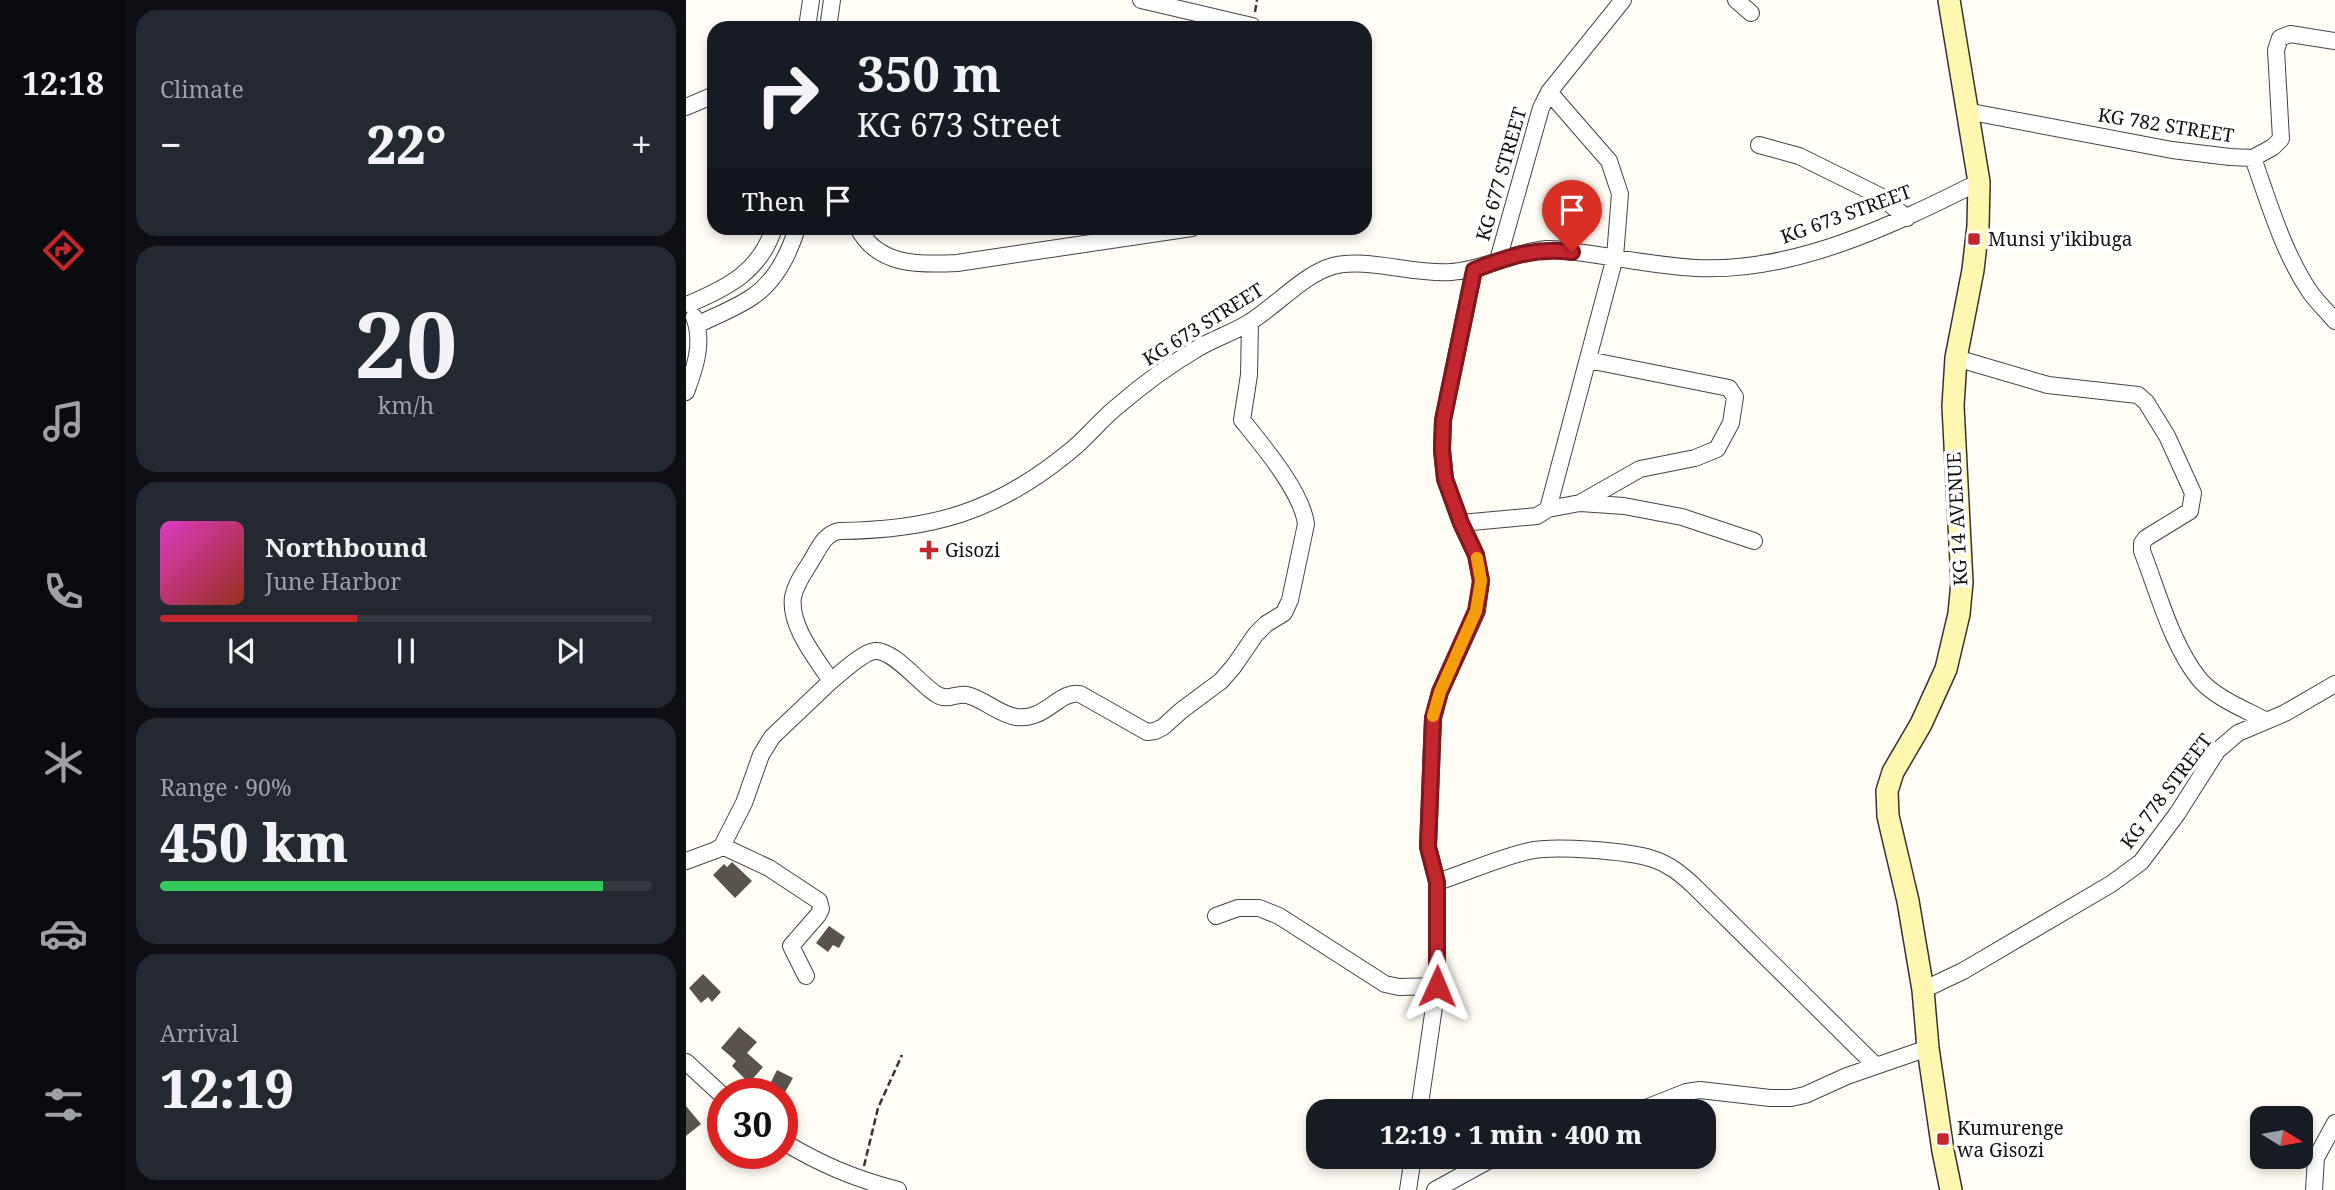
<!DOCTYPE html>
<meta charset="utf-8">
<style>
:root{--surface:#171b24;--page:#242831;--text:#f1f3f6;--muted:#9ea1a6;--line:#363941;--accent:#c4262e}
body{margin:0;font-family:"Noto Serif",serif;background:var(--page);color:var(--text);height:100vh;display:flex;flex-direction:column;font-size:26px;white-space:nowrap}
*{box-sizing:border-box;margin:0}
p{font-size:23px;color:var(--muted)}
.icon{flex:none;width:38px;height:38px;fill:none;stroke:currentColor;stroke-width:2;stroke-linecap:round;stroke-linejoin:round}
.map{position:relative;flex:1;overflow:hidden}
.side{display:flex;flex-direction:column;gap:10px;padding:10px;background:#0d0f14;width:560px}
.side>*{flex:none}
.banner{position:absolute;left:21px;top:21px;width:665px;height:214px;border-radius:21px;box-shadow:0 4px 10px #0003;background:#171b24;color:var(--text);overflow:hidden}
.needle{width:46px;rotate:101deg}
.controls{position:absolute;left:1564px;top:1106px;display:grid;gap:14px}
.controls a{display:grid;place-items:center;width:63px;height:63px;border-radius:14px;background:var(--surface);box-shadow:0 4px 10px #0003;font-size:35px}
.speed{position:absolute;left:21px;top:1078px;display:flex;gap:14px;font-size:35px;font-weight:700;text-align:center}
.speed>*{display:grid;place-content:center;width:91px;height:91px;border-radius:50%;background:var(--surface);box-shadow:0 4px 10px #0003;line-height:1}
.speed .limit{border:10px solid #d22;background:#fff;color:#111}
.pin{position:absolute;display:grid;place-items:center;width:60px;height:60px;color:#fff;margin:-72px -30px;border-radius:50% 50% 50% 0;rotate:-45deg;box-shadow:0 0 7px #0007}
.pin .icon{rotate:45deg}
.me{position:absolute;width:77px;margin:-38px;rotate:1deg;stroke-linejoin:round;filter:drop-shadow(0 0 5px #0008)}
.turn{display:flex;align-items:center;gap:24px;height:147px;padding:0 35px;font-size:32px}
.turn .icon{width:91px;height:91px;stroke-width:2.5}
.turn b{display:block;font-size:49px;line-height:60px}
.then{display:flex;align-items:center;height:66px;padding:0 35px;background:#0003;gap:14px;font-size:26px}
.big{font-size:52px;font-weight:800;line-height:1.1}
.side .card{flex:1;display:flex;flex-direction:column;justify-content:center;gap:10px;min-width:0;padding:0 24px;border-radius:21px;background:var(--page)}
.side .dial{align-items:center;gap:0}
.dial b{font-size:91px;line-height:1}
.song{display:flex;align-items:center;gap:21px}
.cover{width:84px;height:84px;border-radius:10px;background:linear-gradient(135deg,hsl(310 70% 55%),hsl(10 70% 35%))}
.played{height:7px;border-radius:4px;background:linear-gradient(90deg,var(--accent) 40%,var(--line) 40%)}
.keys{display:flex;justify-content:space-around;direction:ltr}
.heat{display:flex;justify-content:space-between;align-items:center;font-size:38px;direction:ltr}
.charge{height:10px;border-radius:5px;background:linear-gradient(90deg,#34c759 90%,var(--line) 0)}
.trip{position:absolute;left:620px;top:1099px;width:410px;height:70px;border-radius:21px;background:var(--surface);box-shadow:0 4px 10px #0003;font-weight:800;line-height:70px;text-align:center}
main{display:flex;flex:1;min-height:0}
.menu{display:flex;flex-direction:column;width:126px;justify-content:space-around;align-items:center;background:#090b0e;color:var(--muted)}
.menu .icon{width:49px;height:49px}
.menu .selected{color:var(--accent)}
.menu b{font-size:32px;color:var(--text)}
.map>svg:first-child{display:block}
.building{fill:#5a524d}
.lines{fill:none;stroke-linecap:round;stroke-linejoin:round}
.street-casing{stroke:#444;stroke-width:18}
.secondary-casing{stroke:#333;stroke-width:24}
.path{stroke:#333;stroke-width:2.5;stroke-dasharray:7 3.5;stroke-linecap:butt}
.street{stroke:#fff;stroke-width:16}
.secondary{stroke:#fff6b0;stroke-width:21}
.route-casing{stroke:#7f191e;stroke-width:18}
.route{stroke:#c4262e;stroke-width:12}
.slow{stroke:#f59e0b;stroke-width:12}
.poi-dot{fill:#c4262e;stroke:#fff;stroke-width:2.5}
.labels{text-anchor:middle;stroke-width:7;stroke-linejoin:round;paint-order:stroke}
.street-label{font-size:19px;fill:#111;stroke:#fff}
.poi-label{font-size:19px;fill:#111;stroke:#fff;text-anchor:start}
</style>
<main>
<nav class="menu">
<b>12:18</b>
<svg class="icon selected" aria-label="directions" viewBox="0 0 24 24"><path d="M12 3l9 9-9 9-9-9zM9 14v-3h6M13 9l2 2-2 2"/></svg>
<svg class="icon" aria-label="music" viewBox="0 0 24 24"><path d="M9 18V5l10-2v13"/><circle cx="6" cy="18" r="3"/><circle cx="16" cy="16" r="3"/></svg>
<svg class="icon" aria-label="phone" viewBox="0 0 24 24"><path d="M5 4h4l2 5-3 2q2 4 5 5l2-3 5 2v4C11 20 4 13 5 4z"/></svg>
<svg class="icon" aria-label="climate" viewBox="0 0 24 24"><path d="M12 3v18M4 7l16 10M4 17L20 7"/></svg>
<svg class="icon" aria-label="car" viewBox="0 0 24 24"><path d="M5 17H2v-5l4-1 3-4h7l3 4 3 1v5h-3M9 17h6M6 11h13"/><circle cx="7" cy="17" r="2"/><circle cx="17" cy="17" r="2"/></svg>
<svg class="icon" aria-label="filters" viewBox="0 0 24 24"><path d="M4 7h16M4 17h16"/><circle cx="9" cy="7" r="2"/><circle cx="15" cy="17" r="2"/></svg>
</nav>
<section class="side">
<div class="card"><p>Climate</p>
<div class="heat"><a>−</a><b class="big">22°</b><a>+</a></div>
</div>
<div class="card dial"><b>20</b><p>km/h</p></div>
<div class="card">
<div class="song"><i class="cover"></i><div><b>Northbound</b><p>June Harbor</p></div></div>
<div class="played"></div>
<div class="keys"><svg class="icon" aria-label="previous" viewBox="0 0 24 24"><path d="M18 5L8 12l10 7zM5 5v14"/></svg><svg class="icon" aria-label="pause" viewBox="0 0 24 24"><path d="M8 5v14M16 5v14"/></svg><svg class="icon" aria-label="next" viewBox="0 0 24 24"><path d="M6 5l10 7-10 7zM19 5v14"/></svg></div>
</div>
<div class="card"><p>Range · 90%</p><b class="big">450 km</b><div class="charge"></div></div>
<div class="card"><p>Arrival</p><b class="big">12:19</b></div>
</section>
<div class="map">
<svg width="1649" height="1190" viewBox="0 0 1649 1190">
<rect width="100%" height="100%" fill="#fffdf5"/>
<path class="building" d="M46 862 66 881 49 898 27 875 38 864 41 867Z
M143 926 159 937 153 948 147 945 142 952 130 943Z
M17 974 35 992 26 1002 22 997 15 1003 3 988Z
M53 1027 71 1042 61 1053 77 1067 63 1083 46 1066 50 1061 35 1048Z
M91 1070 107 1078 98 1094 83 1086Z
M0 1106 15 1124 0 1136Z"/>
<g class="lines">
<defs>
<path id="street" d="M455 0 566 26V28
M1050 0 1065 13
M121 28 125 0
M142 28 146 0
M0 107 28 95
M1280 111 1486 150 1544 157 1567 158 1587 147 1595 139 1590 50 1594 38 1604 34 1649 41
M1073 145 1113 156 1194 196 1221 218
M1567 158C1583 203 1597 252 1624 292 1631 302 1641 311 1649 321
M172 228C192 266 233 265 271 263L506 228
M812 260 855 108 863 92 937 0
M3 304C43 287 74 271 88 228
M11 325C29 316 50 308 66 297 90 281 103 254 111 228
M1270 358 1362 385 1452 395 1460 402 1481 436 1507 493 1504 511 1460 538 1456 543V551C1472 592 1486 646 1514 680 1530 698 1558 709 1579 720
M0 392C9 368 18 342 8 317
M894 503 938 506 996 517 1068 541
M862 509 894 503 954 469 1009 458 1031 449 1045 423 1049 397 1043 388 902 360
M775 523 851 516 862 509 929 257 934 194 923 161 863 92
M145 681C155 673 177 652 189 651 207 649 235 685 250 694 262 702 269 693 281 695 298 699 312 714 330 717 360 721 373 690 394 694L461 732 469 731 477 727 496 710 535 681 548 666 570 634 580 624 598 613 604 600 620 524C616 492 577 446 556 420L563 375 564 322
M36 846 83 868 133 901 135 909 132 915 105 946 120 976
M0 861 30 850 36 846 58 803 75 755 86 737 145 681C130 658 103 626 107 597 110 582 120 570 127 558 134 546 139 534 153 531 246 530 310 512 383 452 401 438 415 419 433 405 454 387 485 364 509 350 526 339 547 333 564 322 590 306 618 274 647 266 680 257 728 275 765 272 798 270 827 252 861 249 873 248 886 252 898 253 935 258 973 266 1010 268 1108 273 1207 225 1293 182
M751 882C779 873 815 857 843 851 868 845 943 851 967 859 983 864 995 874 1007 885L1190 1066
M530 916 552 908H573L593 916 699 984 713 987 751 986
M1237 990 1277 971 1425 884 1455 862 1491 814 1531 751 1552 733 1599 713 1649 684
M0 1062 37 1096
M733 1111 751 986V882L742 847 747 718 754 692 791 611 795 581 790 555 775 523 759 479 756 450 757 420 788 270
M952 1111 1000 1092 1014 1090 1084 1098H1105L1119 1095 1161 1076 1242 1048
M96 1141C136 1165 167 1178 212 1190
M722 1190 727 1157
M749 1190 809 1157
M1628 1190 1630 1158 1649 1123"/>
<path id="secondary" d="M1263 0 1293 182 1292 226 1287 270 1270 358 1267 406 1276 582 1273 614 1260 669 1235 724 1207 772 1201 791 1202 816 1222 901 1237 990 1242 1048 1257 1151 1265 1190"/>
</defs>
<use href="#street" class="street-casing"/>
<use href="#secondary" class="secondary-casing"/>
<path class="path" d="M569 12 571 0
M178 1166 192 1108 216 1055"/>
<use href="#street" class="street"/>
<use href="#secondary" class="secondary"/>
</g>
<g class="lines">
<defs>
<path id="route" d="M751 986V882L742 847 747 718 754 692 790 611 795 581 790 555 775 523 759 479 756 450 757 420 788 270C821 257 850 247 886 252"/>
</defs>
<use href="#route" class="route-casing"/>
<use href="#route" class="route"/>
<path class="slow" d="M747 716 754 692 790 611 795 581 791 558"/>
</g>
<g class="poi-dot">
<rect x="1281" y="232" width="14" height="14" rx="3.5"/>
<path d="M239.5 539.5h7v7h7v7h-7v7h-7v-7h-7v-7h7z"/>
<rect x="1250" y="1132" width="14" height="14" rx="3.5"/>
</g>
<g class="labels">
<g class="street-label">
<text transform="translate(1480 125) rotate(9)" y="7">KG 782 STREET</text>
<text transform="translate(815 174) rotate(-74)" y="7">KG 677 STREET</text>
<text transform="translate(1160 214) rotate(-20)" y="7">KG 673 STREET</text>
<text transform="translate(517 324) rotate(-32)" y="7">KG 673 STREET</text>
<text transform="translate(1271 519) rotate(-93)" y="7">KG 14 AVENUE</text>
<text transform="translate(1480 791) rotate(-53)" y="7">KG 778 STREET</text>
</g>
<g class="poi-label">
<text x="1302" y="246">Munsi y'ikibuga</text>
<text x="259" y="557">Gisozi</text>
<text x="1271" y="1135">Kumurenge<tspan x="1271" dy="22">wa Gisozi</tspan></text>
</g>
</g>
</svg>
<div class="controls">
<a><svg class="needle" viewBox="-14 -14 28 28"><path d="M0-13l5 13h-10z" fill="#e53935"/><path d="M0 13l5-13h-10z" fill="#9ea1a6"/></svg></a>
</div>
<div class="speed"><div class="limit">30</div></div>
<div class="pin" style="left:886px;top:252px;background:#d93025"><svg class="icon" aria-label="arrive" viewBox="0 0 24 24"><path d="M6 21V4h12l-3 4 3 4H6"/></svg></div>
<svg class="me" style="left:751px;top:986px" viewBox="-20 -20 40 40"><path d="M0-17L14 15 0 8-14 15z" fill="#c4262e" stroke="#fff" stroke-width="4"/></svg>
<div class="trip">12:19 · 1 min · 400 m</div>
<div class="banner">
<div class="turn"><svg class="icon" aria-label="right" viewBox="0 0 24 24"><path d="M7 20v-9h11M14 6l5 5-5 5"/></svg><div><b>350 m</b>KG 673 Street</div></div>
<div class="then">Then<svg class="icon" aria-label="arrive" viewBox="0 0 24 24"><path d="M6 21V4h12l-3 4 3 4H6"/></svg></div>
</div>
</div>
</main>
